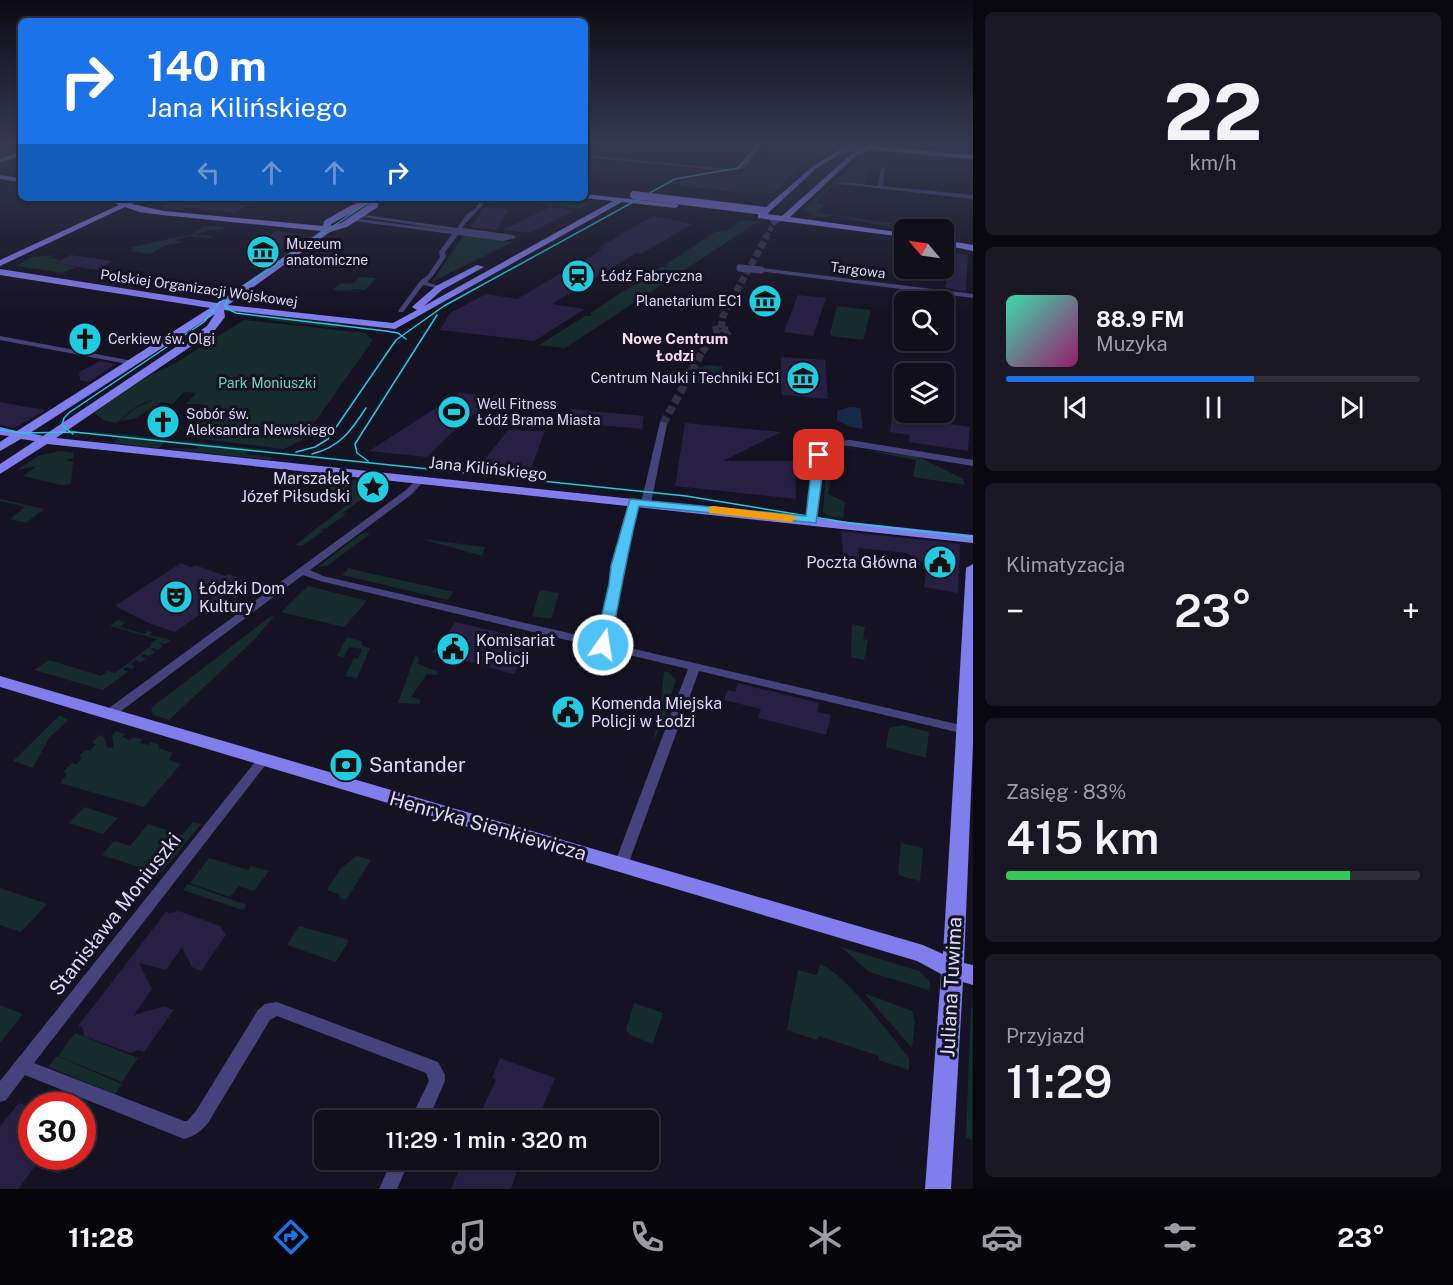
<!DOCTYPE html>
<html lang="pl">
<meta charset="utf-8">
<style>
:root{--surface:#100e1a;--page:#191723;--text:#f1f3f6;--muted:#9c9ca2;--line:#302e39;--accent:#1a73e8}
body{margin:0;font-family:"Public Sans",sans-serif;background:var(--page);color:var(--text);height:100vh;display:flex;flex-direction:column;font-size:22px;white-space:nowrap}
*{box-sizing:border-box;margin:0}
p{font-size:20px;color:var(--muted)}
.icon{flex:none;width:33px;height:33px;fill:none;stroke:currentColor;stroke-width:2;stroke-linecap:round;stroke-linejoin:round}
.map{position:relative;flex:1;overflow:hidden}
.side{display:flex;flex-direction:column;gap:12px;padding:12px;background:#09080e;width:480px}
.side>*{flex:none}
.hud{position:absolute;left:18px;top:18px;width:570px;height:183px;border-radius:9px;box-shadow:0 2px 4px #0004,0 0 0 2px var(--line);background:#1a73e8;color:#fff;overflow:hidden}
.needle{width:39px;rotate:299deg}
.tools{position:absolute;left:894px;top:219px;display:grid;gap:12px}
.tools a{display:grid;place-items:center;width:60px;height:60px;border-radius:9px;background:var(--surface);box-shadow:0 2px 4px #0004,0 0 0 2px var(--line);font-size:30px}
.speed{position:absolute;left:18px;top:1092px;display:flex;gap:12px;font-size:30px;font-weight:700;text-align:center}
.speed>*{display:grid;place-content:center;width:78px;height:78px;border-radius:50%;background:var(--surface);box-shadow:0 2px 4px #0004,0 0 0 2px var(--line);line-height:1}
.speed .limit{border:9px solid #d22;background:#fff;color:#111}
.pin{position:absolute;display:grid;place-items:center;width:51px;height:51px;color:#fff;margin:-26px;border-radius:12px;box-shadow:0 3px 9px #0006}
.me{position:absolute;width:66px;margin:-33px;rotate:13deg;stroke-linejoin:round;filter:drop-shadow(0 0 4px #0008)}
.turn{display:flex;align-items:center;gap:21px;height:126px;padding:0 30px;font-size:27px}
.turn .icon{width:78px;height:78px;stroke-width:2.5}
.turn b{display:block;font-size:42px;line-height:51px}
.lanes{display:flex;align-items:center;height:57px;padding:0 30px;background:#0003;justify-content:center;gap:30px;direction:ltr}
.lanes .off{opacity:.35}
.big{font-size:45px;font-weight:600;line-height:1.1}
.side .card{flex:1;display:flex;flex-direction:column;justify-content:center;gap:9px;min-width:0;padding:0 21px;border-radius:9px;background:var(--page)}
.side .dial{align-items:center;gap:0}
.dial b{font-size:78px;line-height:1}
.song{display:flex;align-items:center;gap:18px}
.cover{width:72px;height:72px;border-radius:9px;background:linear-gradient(135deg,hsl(160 70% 55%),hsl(320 70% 35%))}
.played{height:6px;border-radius:3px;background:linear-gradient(90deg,var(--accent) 60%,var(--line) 60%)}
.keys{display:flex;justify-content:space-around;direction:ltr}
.heat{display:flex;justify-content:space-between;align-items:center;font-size:33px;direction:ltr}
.charge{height:9px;border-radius:4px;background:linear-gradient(90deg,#34c759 83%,var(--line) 0)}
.trip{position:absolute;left:314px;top:1110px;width:345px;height:60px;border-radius:9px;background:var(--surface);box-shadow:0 2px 4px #0004,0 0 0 2px var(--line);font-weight:600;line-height:60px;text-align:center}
.menu{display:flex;height:96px;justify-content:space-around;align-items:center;background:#06060a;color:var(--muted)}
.menu .icon{width:42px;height:42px}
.menu .on{color:var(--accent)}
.menu b{font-size:27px;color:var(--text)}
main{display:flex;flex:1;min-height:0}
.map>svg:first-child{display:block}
.green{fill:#162c2c}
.water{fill:#172a48}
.building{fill:#272042}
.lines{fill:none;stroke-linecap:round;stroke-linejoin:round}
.street-tunnel-far2{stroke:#333043;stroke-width:5;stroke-dasharray:5 2;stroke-linecap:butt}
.street-tunnel-far1{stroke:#333043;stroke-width:7;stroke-dasharray:7 3;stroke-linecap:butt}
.street-tunnel{stroke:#333043;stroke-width:8;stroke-dasharray:8 4;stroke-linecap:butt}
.street{fill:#46437c;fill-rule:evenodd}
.secondary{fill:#807ded;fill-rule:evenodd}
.tram{stroke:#1fcce0;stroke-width:1.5}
.street-bridge{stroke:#46437c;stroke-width:7}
.secondary-bridge{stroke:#807ded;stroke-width:8}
.route{fill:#4fc3f7;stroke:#337fa1;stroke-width:1.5}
.slow{fill:#f59e0b}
.labels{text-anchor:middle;stroke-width:6;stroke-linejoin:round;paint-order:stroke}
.far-poi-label{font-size:14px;fill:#ddd9fa;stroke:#151223;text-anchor:start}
.far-street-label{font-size:14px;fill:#ddd9fa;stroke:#151223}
.far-park-label{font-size:14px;fill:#6fd0b8;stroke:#151223}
.far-neighbourhood-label{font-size:15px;font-weight:bold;fill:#fadbef;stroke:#151223}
.street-label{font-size:16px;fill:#ddd9fa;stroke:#151223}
.poi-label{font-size:16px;fill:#ddd9fa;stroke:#151223;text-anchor:start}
.near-poi-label{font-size:20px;fill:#ddd9fa;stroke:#151223;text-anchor:start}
.near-street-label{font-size:20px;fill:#ddd9fa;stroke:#151223}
</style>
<main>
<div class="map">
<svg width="973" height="1189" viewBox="0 0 973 1189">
<rect width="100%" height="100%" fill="#151223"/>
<path class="green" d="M808 145 836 148 804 165 784 181 783 185 773 193 737 192 680 186V181L688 178 741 174 753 164 768 166 784 159 765 157C775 153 783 158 794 158 800 157 807 154 812 151L814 147Z
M856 161 890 167 872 168 864 184 842 182 840 185 833 184 816 203 824 205 816 213 937 229 884 224 913 229 904 230 834 216H827V218L810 216 814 214 803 210Z
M490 198H563L591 203 579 209Z
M743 220 768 223H756L565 348 539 345 585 316H592L590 313 661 267H668L665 265 715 232 726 231Z
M204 226 227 227C220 231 218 229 212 230 204 231 202 234 192 235L214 236 210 238 190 236 174 240 181 242 179 243 166 245 151 254 131 251 132 247 183 236 191 235Z
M463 236 513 242 432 282Z
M56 255 45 258 60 259 55 263 76 267 63 273 16 266 32 257Z
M360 277 376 278 365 290 345 289 364 292 332 290 341 283 352 284Z
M837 306 871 310 863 340 832 336 830 333Z
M251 315 252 314 344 324 338 328 268 320 271 317Z
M244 320 355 332 365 333 373 340 302 440 284 449 179 436H189L206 416 202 404H186L196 393 184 392 173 404 161 402 134 419 120 421 134 409 153 400C138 403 128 412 117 423L105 421 94 413 147 377 174 364Z
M709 365 722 367 720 378H716L714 382 686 383 694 381 695 379H688L697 375H691L699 372 694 370 695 368Z
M95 432 169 439 159 448 85 440 114 442 120 436 92 433Z
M175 440 276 451 250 450 246 454 272 457 270 460 169 449V448L196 449 200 445 174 441Z
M843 447 919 457 963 479 965 485 913 477 916 460 854 448 834 449Z
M60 451 74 453 73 458 66 460 73 462 71 484 62 485 23 476 37 466 17 470 38 456Z
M832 451 836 453 828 494 845 502 843 518 829 516 823 512 827 457Z
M317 477 383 483 378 487H371L375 489 343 513 346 514 327 528 320 529 323 531 302 546 295 545 351 502 317 481Z
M0 499 44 509 26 523 10 519 25 507 0 501Z
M365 533 370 534 327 566 318 567 359 535Z
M422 539 485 547 482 556Z
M349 568 351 569 454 592 448 600 342 575Z
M308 586 367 601 344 627 281 612Z
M540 590 559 593 551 619 532 616Z
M271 616 274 617 252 642 169 720 153 715 151 708Z
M118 620 125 623 120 627 144 634 148 631 152 632 150 635 171 640 166 644 159 643 163 646 158 650 153 648 150 649 155 652 149 656 144 654 141 656 146 659 140 662 136 660 131 664 135 667 132 669 126 667 123 669 128 672 103 690 34 670 49 660 101 676 108 671 115 673 152 645 150 644 157 639 110 626Z
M852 624 865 627 863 639 868 640 864 660 851 657Z
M347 637 361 641 363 646 370 648 357 678 345 676 354 658 358 659 362 649 349 647 344 657 337 656Z
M415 656 419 657 418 664 437 671 438 675 427 674 411 697 421 700 419 704 398 703Z
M664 672H669L676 681 666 707V714L653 742 660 711Z
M60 715 68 720 49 738 33 768 13 761Z
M902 725 929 732 926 758 886 747 889 728Z
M116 731 125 734 122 737 130 740 133 737 142 739 140 743 148 745 151 742 160 745 158 748 173 753 169 760 181 764 144 807 60 783 67 774 63 772 72 763 77 764 82 758 79 756 86 750 90 751 96 744 92 743 99 735 104 737 107 748 114 747 112 736Z
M84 807 118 818 103 834 69 823Z
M193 822 201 824 160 874 102 855 114 841 130 846 148 824 182 835Z
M901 843 923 848 920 881 898 875Z
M357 856 371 860 346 900 340 898 339 894 327 890 341 868Z
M209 858 248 870 251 866 269 871 254 891 239 886 230 897 190 883Z
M188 884 247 905 243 910 183 890Z
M0 888 47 904 21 932 0 925Z
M299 926 349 940 336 962 287 945Z
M841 947 919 971 930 982 929 990 869 972Z
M820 964C848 976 888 1033 909 1058V1070L879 1060V1056L819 1036 817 1040 787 1030 798 970 817 975Z
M864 993 912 1011 915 1021 912 1048Z
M634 1003 663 1013 653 1044 630 1035 626 1030Z
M0 1005 23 1014 0 1043Z
M971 1007 973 1008 972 1140 966 1138Z
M75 1033 138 1058 122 1082 58 1056Z
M57 1056 122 1084 115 1094 48 1067Z"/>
<path class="water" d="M850 407 860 408 863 429 851 427 837 420V411Z"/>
<path class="building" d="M585 164 603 165 585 182Z
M166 198H260L235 213 187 207 182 210 161 208 167 205Z
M484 207 509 209 496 230 471 227Z
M550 207 574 211 529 233 503 230Z
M653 216 692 224 641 254 636 253 552 304 585 309 534 341 440 330 450 313 486 294 517 299 603 249 598 248Z
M276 231 304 234 271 255 245 252Z
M944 251 968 255 966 291 945 288 947 278H944Z
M71 255 113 261 97 270 55 263Z
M798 295 826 298 813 336 784 332Z
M781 357 825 360 828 399 782 395 781 382 756 380V369L781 372Z
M100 361 116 364 89 382 80 380 79 374 81 371Z
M459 393 501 397 463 422 427 457 369 451Z
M0 402 27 407 46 410 14 428 0 425Z
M571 409 580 410 644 416 642 429 567 422Z
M169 413 178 420 169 427 151 426 155 423 147 422Z
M892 416 970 427 968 451 909 442 910 435 890 432Z
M685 423 781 432 723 461H795L796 499 675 486Z
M508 430 545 431 531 468 482 463Z
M841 531 960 544 958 593 924 587 927 566 907 553 858 548 860 563 844 561Z
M181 563 191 567 195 565 225 576 229 574 247 581 175 632 151 624 115 606Z
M455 622 533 640 514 674 432 652 441 640H444Z
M738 683 819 703 817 712 831 715 826 735 758 718 761 709 724 700 728 690 735 692Z
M179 911 220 926 226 935 201 971 192 967 182 947 166 970 139 963 152 989 134 1015 164 1006 174 1010 144 1052 139 1050 130 1053 84 1036 83 1028 78 1026 166 912 171 913Z
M500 1058 555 1078 537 1120H477L496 1080 492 1078Z
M19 1103 32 1108V1156H72L59 1174 36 1165 18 1189H0V1126Z
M463 1160H521L511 1189H451Z"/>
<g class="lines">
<path class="street-tunnel-far2" d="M766 237 774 223"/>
<path class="street-tunnel-far1" d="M721 328 723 316 767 236
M721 328 730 331C724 336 718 335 712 330Z
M702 352 717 334"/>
<path class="street-tunnel" d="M663 424 703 350"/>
<path class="street" d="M757 145H761L746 167 734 171V169L742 165Z
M585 155 727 169 729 170 727 171 585 157Z
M883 167 885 168 883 186 973 195V199L840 184 843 182 878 186 881 168Z
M337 198H375L376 199 373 201 340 200Z
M482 198H488C480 210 470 217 462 228L513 235 516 237 515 238 503 241 458 235 445 252 446 257 432 277 427 282 441 287V289L423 285 403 312H399L398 311 420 281 428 275 440 257 439 252 452 234 353 221 350 219 351 218 455 231 355 216 358 214 457 228 467 214 475 209Z
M768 217H772L775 220 781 217 784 219 774 225 768 219Z
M761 268 973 294V298L759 271 758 270Z
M0 336 133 361 137 363 133 365 0 340Z
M660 422H663L667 424 651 503 646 506 641 503Z
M850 440 973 460V466L850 446H835L823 456 817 520 812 523 809 522 807 520 815 455 830 442Z
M422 476 426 479 412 494 310 570 323 576 599 640 611 584 612 566 629 501 634 498 639 501 622 566 621 584 609 643 965 726 969 727 971 730 969 733 965 734 699 671 628 865 626 869 621 871 616 869 614 865 688 669 320 581 303 575 113 717H105L103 714 105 711 406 490 419 477Z
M263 756 267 757 269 760 267 763 34 1063 184 1121H187L196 1111 258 1010 265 1004 277 1002 438 1062 445 1075V1081L428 1120H410L429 1081 426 1073 277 1016 270 1020 208 1123C200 1132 195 1136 184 1139L25 1075 6 1100 0 1102V1081L259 757Z
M392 1160H410L397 1189H379Z"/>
<path class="secondary" d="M839 145H864L973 155V159L863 149 790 217 904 233V237L758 218V214L813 166 844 147ZM847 147 858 148 782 216 767 214 817 168 847 150Z
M21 151V155L0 163V159Z
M0 175 21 178V182L0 179Z
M585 194 675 204 679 206 675 208 622 202 395 329 224 310 225 317 215 330 56 438 973 535V543L47 444 0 474V464L35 441 21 439 0 451V442L9 436 0 435V427L17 431 210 308 0 275V269L217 303 321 231 162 215 139 212 125 207 0 266V260L119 205 105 198H116L125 202 133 198H143L132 204 164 211 323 226 324 221C342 211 359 198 379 198L378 207 347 227 330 232 228 305 393 323 417 310 412 307 414 305 436 286 477 265 484 267 442 290 424 306 613 201 584 198ZM372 202 341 223 331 226V224ZM215 314 207 326 43 436 30 433Z
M944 240 973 245V251L944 245Z
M973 564V745L964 963 973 965V985L963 982 951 1189H925L941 974 917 961 0 687V676L923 945 943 954 966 568Z"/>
<path class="tram" d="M228 300 225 304 226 308 236 313 386 331 398 333 406 339
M0 430 23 433 74 432 686 496 850 523 973 537
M73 434 62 425 64 418 70 412 204 322 219 303 375 198
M296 452 315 447 328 439 396 340 444 306 675 179 738 168 758 145
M312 454C340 447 351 431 366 408
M368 461 357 453 355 444 437 315"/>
<path class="street-bridge" d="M740 268 761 270"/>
<path class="secondary-bridge" d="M845 149 852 145
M860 150 868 145
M634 195 765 211"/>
</g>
<linearGradient id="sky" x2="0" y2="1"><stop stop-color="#0c0a13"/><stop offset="0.46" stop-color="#353950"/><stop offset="1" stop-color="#353950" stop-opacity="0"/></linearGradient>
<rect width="973" height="312" fill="url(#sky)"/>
<path class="route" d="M819 452 825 455 816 523 639 506C627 552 620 598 610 645L608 648H598L595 645 609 584 611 566 630 499 806 516 813 455Z"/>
<path class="slow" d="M713 506 791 515 797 518 791 522 709 513V507Z"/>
<defs>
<symbol id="museum-disc" viewBox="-11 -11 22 22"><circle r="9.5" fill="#1fcce0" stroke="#151223"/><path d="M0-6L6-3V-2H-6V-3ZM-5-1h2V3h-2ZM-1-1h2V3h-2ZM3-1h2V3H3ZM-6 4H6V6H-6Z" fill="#111"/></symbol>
<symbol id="station-disc" viewBox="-11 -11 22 22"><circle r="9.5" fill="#1fcce0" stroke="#151223"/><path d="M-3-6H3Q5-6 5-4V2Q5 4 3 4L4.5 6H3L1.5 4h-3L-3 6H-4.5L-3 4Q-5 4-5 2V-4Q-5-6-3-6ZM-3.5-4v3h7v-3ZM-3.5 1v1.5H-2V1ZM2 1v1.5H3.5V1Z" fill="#111"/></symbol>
<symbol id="church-disc" viewBox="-11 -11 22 22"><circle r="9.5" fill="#1fcce0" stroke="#151223"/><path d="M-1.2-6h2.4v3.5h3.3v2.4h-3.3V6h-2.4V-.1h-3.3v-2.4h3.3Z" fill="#111"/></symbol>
<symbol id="stadium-disc" viewBox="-11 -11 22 22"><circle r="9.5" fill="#1fcce0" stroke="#151223"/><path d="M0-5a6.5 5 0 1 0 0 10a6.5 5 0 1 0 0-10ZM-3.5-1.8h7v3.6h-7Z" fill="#111"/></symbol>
<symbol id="sight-disc" viewBox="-11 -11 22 22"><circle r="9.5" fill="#1fcce0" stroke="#151223"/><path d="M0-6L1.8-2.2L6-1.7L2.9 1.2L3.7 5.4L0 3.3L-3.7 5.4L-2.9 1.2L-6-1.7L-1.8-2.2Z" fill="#111"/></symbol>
<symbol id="civic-disc" viewBox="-11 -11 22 22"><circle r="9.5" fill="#1fcce0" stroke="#151223"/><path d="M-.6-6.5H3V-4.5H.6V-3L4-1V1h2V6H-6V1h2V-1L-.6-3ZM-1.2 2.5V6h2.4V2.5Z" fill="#111"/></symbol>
<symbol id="theatre-disc" viewBox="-11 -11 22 22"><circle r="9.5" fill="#1fcce0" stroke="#151223"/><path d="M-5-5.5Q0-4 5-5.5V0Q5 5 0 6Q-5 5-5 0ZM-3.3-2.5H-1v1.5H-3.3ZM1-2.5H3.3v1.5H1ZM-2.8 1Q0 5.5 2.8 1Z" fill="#111"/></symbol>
<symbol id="bank-disc" viewBox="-11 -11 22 22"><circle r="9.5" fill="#1fcce0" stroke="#151223"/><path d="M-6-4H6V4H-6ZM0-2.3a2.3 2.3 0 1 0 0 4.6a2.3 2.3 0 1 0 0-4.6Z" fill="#111"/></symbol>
</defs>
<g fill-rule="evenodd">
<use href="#museum-disc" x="244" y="233" width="38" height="38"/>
<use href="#station-disc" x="559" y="257" width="38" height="38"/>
<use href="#museum-disc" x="746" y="282" width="38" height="38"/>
<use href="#church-disc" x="66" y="320" width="38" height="38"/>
<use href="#museum-disc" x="784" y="359" width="38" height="38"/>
<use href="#stadium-disc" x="435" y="393" width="38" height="38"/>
<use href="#church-disc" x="144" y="403" width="38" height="38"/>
<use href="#sight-disc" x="354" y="468" width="38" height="38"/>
<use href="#civic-disc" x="921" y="543" width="38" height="38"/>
<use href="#theatre-disc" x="157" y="578" width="38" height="38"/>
<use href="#civic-disc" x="434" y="630" width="38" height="38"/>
<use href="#civic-disc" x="549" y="693" width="38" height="38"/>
<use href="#bank-disc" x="327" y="746" width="38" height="38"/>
</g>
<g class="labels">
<g class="far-poi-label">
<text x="286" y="249">Muzeum<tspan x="286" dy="16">anatomiczne</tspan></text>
<text x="601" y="281">Łódź Fabryczna</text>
<text x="742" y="306" text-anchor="end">Planetarium EC1</text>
<text x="108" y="344">Cerkiew św. Olgi</text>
<text x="780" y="383" text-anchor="end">Centrum Nauki i Techniki EC1</text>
<text x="477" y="409">Well Fitness<tspan x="477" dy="16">Łódź Brama Miasta</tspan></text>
<text x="186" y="419">Sobór św.<tspan x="186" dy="16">Aleksandra Newskiego</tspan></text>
</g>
<g class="far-street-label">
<text transform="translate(858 270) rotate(7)" y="5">Targowa</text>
<text transform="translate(199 288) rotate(8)" y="5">Polskiej Organizacji Wojskowej</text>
</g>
<g class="far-park-label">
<text x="267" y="388">Park Moniuszki</text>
</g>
<g class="far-neighbourhood-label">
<text x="675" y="344">Nowe Centrum<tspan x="675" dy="17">Łodzi</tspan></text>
</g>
<g class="street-label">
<text transform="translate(488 468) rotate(6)" y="6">Jana Kilińskiego</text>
</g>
<g class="poi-label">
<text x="350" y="484" text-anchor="end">Marszałek<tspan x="350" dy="18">Józef Piłsudski</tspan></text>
<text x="917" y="568" text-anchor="end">Poczta Główna</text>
<text x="199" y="594">Łódzki Dom<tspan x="199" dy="18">Kultury</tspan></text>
<text x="476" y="646">Komisariat<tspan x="476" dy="18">I Policji</tspan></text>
<text x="591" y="709">Komenda Miejska<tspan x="591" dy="18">Policji w Łodzi</tspan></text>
</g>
<g class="near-poi-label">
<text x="369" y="772">Santander</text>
</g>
<g class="near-street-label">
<text transform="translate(488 826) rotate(16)" y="7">Henryka Sienkiewicza</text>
<text transform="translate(115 914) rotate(-52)" y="7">Stanisława Moniuszki</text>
<text transform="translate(951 987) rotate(-87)" y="7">Juliana Tuwima</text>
</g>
</g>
</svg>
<div class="tools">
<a><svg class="needle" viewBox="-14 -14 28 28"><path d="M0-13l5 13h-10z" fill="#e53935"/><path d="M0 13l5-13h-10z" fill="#9c9ca2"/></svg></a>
<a><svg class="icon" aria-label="search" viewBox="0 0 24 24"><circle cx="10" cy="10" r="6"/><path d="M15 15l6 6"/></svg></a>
<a><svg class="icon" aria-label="layers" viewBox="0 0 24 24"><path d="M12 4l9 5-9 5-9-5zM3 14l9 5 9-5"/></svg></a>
</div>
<div class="speed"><div class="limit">30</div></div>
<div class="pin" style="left:819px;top:455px;background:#d93025"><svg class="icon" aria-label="arrive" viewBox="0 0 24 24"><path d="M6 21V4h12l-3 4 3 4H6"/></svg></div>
<svg class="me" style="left:603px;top:645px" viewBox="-20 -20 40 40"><circle r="17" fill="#4fc3f7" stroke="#fff" stroke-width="3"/><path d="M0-11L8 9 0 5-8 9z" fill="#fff"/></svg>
<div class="trip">11:29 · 1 min · 320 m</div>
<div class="hud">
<div class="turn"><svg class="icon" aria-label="right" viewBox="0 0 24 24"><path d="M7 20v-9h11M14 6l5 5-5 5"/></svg><div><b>140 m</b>Jana Kilińskiego</div></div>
<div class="lanes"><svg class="icon off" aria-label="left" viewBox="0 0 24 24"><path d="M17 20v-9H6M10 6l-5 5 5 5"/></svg><svg class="icon off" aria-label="ahead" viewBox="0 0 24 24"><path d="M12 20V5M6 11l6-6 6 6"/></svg><svg class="icon off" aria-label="ahead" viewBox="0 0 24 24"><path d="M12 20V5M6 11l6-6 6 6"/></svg><svg class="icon" aria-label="right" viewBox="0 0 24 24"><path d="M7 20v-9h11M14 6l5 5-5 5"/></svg></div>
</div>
</div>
<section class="side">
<div class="card dial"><b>22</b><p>km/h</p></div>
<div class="card">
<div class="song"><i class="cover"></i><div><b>88.9 FM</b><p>Muzyka</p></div></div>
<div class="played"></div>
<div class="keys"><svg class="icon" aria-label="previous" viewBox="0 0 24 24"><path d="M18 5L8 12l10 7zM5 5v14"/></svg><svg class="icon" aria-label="pause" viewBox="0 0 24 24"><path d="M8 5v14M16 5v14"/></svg><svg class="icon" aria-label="next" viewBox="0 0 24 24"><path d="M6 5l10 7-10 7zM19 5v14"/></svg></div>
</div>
<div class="card"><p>Klimatyzacja</p>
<div class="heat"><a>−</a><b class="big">23°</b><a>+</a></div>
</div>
<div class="card"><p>Zasięg · 83%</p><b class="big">415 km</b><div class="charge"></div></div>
<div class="card"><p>Przyjazd</p><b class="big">11:29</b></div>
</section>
</main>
<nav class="menu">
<b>11:28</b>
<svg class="icon on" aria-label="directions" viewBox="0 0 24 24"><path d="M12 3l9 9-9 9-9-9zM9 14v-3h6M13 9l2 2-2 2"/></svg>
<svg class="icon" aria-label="music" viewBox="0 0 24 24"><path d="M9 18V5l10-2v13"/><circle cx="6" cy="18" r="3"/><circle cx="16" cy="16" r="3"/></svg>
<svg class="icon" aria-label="phone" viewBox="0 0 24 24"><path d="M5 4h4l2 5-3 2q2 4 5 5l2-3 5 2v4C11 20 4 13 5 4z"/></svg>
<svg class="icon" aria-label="climate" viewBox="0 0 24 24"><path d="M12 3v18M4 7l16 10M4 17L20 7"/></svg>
<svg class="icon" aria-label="car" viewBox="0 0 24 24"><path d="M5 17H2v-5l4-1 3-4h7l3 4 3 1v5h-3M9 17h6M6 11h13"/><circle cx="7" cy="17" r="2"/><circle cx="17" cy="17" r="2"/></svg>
<svg class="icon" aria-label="filters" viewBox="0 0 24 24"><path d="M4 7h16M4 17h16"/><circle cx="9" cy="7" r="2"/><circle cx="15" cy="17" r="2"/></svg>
<b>23°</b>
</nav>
